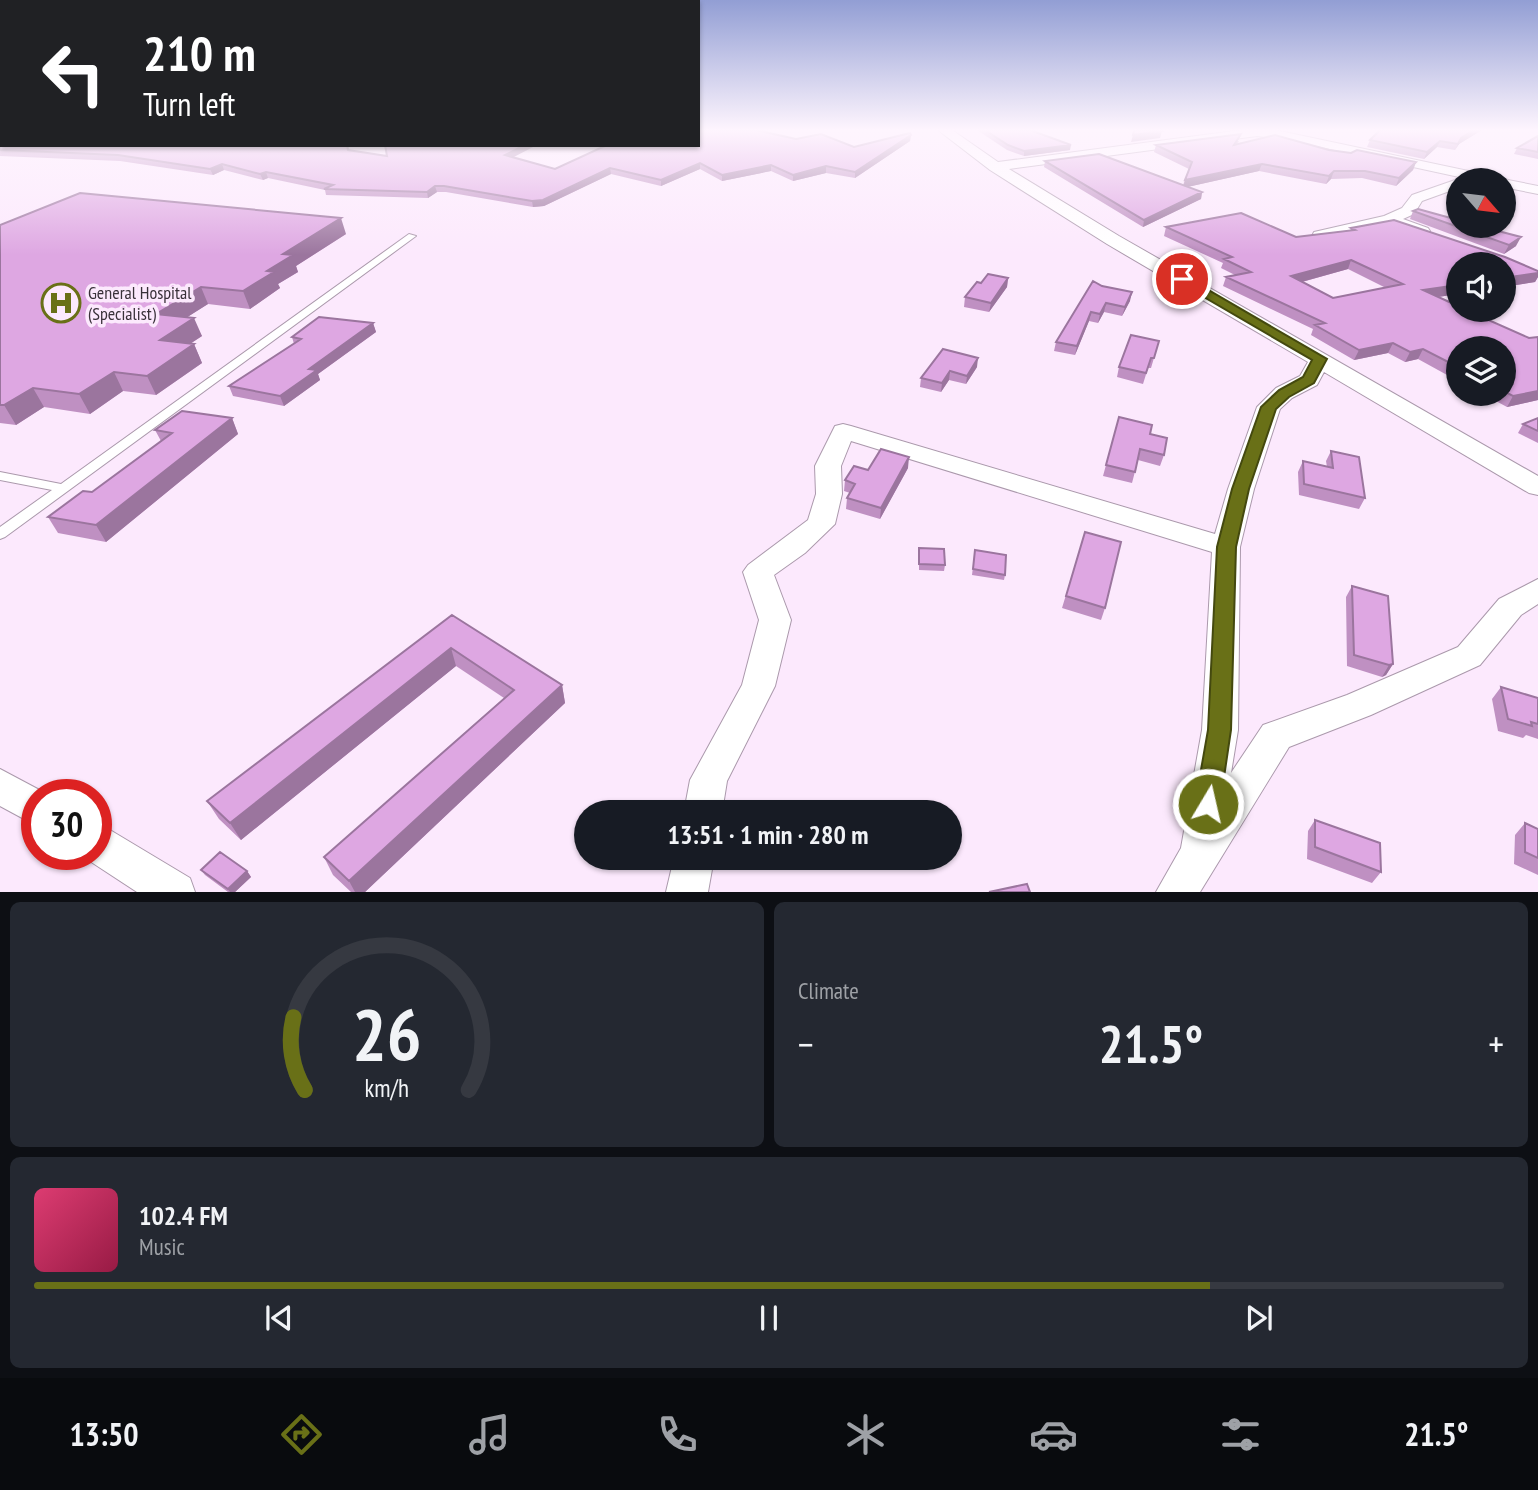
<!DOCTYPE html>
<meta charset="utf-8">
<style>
:root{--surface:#171b24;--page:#242831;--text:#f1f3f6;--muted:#9ea1a6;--line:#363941;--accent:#697017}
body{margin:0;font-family:"PT Sans Narrow",sans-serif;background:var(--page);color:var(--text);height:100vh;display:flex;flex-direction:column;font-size:26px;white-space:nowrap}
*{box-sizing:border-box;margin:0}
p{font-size:23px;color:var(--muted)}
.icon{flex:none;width:38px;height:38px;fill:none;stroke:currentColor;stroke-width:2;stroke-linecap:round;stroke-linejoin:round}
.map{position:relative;height:892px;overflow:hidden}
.panel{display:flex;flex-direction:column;gap:10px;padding:10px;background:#0d0f14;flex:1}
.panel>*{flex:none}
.banner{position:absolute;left:0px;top:0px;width:700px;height:147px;box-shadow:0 2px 5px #0004;background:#202124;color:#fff;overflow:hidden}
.needle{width:46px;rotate:118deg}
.buttons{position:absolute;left:1446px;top:168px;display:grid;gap:14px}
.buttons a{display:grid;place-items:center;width:70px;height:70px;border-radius:50%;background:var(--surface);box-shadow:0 2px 5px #0004;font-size:35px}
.speed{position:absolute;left:21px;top:779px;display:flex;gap:14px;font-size:35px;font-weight:700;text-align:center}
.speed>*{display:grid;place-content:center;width:91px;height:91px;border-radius:50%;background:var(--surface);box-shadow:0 2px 5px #0004;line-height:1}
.speed .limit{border:10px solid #d22;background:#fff;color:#111}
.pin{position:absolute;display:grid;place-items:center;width:60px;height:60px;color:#fff;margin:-30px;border:4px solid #fff;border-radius:50%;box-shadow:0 2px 7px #0007}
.me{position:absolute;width:77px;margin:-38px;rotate:9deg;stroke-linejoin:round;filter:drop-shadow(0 0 5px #0008)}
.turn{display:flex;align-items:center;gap:24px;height:147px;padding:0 28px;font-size:32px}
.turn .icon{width:91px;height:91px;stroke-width:2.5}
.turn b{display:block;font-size:49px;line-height:60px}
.big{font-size:52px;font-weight:700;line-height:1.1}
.panel .tile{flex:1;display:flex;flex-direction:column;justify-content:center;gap:10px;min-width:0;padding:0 24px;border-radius:10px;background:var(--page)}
.panel .dial{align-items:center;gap:0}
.dial svg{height:182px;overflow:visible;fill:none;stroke:var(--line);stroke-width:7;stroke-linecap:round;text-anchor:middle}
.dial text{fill:var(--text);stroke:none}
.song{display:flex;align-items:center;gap:21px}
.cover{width:84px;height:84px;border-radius:10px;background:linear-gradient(135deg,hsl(340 70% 55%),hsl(340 70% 35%))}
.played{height:7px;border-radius:4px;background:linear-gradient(90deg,var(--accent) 80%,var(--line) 80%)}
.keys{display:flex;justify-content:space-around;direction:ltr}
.heat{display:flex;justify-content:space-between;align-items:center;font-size:38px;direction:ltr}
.panel .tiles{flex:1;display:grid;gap:10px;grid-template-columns:1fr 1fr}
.tile:last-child{grid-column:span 2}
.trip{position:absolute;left:574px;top:800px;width:388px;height:70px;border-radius:35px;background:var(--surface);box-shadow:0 2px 5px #0004;font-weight:700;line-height:70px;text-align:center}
.tabs{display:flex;height:112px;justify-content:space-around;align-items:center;background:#090b0e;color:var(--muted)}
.tabs .icon{width:49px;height:49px}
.tabs .on{color:var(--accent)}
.tabs b{font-size:32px;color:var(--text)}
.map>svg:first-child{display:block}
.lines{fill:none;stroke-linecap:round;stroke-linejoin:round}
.lane-casing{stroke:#ab99ac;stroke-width:2}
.street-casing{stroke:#ab99ac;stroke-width:2}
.lane{fill:#fff;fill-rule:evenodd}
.street{fill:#fff;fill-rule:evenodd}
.wall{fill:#bf90c2;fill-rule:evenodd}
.shaded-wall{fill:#9b759e}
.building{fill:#dea7e2;stroke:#9b759e;stroke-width:2;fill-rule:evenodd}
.route{fill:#697017;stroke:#44490f;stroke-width:2}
.labels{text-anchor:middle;stroke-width:7;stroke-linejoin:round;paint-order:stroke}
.far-poi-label{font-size:18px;fill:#393139;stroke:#fce9fd;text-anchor:start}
</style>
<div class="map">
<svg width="1538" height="892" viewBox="0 0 1538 892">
<rect width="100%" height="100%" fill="#fce9fd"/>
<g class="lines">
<defs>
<path id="lane" d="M409 234 416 236 5 537 0 539V527L52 490 0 480V472L61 484Z"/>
<path id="street" d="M938 130H952L998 162 1242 130H1275L1492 176 1499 180 1503 179 1538 186V194L1503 187V180H1473L1284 139 1257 136 1009 169 1119 236 1538 476V495L1529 493 1324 372 1317 385 1292 398 1280 409 1254 489 1240 547 1238 730 1231 773 1263 725 1347 695 1458 647 1499 599 1538 579V604L1521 615 1480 665 1371 715 1289 747 1200 892H1156L1181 848 1202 730 1212 552 851 441 841 466 842 494 835 524 805 553 774 575 791 620 775 686 727 781 722 812H684L690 780 742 685 759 620 743 572 748 565 808 520 816 494 815 466 835 426 843 424 851 426 1215 534 1228 489 1257 407 1276 388 1300 376 1308 362 1107 244 990 170Z
M1458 179 1463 180H1458V188L1422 201 1414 214 1403 219 1428 228 1430 231 1428 234 1422 236 1388 225 1320 241 1312 236 1314 232 1384 216 1402 208 1412 195Z
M0 769 47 794H37V826L0 806Z
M96 824 110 830 190 878 195 892H137L82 856 81 854H96Z
M674 858H714L708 892H666Z"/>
</defs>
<use href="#lane" class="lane-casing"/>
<use href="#street" class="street-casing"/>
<use href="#lane" class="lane"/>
<use href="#street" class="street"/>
</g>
<path class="wall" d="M977 130H1030L1070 150 1024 156 1007 150Z
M1380 130H1482L1459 144 1455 150 1437 147 1424 159 1367 147 1370 140Z
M911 135 910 141 855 178 826 173 793 181 771 171 722 181 700 169 661 186 611 174 544 206 533 207 446 192H437L428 198 326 195 325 190 268 178 263 180 224 170 213 175 120 161 0 156V144L4 146 7 145H348L349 150 387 156 513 158 555 169 796 139 854 147Z
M1538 136V159L1514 154 1517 148Z
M1239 141 1237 145 1329 150 1416 162 1413 170 1396 186 1362 178 1331 179 1326 184 1259 171 1187 187 1202 192 1201 199 1143 227 1044 167 1045 161 1183 185 1189 169 1154 152 1156 145Z
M1413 211 1516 246 1504 254 1410 219Z
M0 225 346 234 296 266 298 272 278 284 280 288 250 309 208 304 187 317 202 336 190 344H194L202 363 156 395 123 391 90 414 44 407 16 425 0 423Z
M1166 227 1296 237 1350 231 1351 228 1538 271V277L1535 282 1503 287V264H1458V294L1438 297 1529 338 1538 337V400L1507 407 1483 394H1503V348H1458V381L1418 359 1405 362 1388 353 1354 360 1311 335 1313 329 1223 286 1226 277 1235 275 1221 268 1223 263 1164 236ZM1348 269 1386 288 1333 298 1302 282Z
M1008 278 1007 287 989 312 964 307 965 297 981 283Z
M1093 281 1130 301 1122 316 1104 312 1098 323 1089 321 1075 355 1054 351 1056 342Z
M373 323 376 332 318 374 320 380 284 406 233 396 229 386 294 344 292 337Z
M1159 341 1151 368H1148L1143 384 1117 377 1119 367Z
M977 367 966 384 949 380 941 392 920 387 921 378Z
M1119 417 1150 434 1164 455 1160 466 1138 460 1132 483 1103 476Z
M232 418 238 434 106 542 58 533 48 517 92 492 161 441 155 430Z
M1538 418V443L1518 433 1523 424Z
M1331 451 1365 498 1359 509 1299 495 1298 472 1303 461 1327 467 1326 461Z
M908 468 880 519 846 509 847 498 850 493 844 491 845 480 868 470Z
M1085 532 1105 608 1101 620 1062 608Z
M919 548 945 565 944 571 919 570Z
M975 550 1005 575 1004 580 972 575Z
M1352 586 1393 664 1386 675 1382 677 1347 666 1346 597Z
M452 615 562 685 565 703 365 892H351L333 875 324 857 504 698 456 666 241 840 219 819 207 801Z
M1501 687 1538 698V739L1526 735 1523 738 1498 731 1492 699Z
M1315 820 1381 872 1372 883 1307 859 1308 831Z
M1525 823 1538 829V875L1514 864 1515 835Z
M201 870 247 871 251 877 235 892H228L205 875Z"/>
<path class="shaded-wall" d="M1474 130H1482L1459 144 1455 150 1461 138Z
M1162 131 1160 138 1131 142 1133 135Z
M911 135 910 141 855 178V172Z
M1440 141 1437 147 1424 159 1427 152Z
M525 145H537L506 161 505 155Z
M1071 145 1070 150 1024 156V151Z
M1416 162 1413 170 1396 186 1399 178Z
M700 163V169L661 186V180Z
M222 164 224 170 213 175 210 169Z
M1262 164 1259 171 1183 188 1185 180Z
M771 165V171L722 181V175Z
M826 166V173L793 181V175Z
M610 168 611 174 544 206 533 207 532 201Z
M1334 171 1331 179 1326 184 1329 176Z
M266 172 268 178 263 180 260 174Z
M435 186 437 192 428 198 427 192Z
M1202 192 1201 199 1143 227 1144 220Z
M341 218 346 234 296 266 298 272 278 284 280 288 250 309 243 291 267 271 283 254Z
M1521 237 1516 246 1504 254 1509 245Z
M1351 260 1348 269 1287 286 1291 276Z
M1538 273V277L1535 282 1503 287V278Z
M1008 278 1007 287 989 312 991 303Z
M1458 285V294L1418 300 1423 290Z
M201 287 208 304 164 332 156 314Z
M1132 292 1130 301 1122 316 1125 307Z
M1106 303 1104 312 1098 323 1100 314Z
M1091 312 1089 321 1075 355 1077 346Z
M194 318 202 336 168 358 160 340Z
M373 323 376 332 318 374 320 380 284 406 280 396 309 369Z
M1393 343 1388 353 1354 360 1359 350Z
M194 344 202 363 156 395 147 376Z
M1423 349 1418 359 1405 362 1410 352Z
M978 358 977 367 966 384 967 376Z
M950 371 949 380 941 392 942 383Z
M114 372 123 391 90 414 79 394Z
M33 388 44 407 16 425 4 405Z
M1538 391V400L1507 407 1513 396Z
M232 418 238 434 106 542 96 525Z
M909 457 908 468 880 519 881 508Z
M451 648 456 666 241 840 230 823Z
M1393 664 1386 675 1382 677 1389 665Z
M562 685 565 703 365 892H355L349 881Z
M247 871 251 877 235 892H230L228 889Z"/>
<path class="building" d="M698 130H756L796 139 821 134 854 147 910 133 911 135 855 172 826 166 793 175 771 165 722 175 700 163 661 180 610 168 543 200 532 201 444 186H435L427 192 324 189 333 185 266 172 260 174 222 164 210 169 118 155 0 150V145L4 146 7 145H347L348 150 387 156 385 145H525L505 155 555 169 607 145H698Z
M985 130H1030L1071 145 1024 151 1008 145Z
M1134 130H1160L1162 131 1133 135Z
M1380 130H1474L1461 138 1458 144 1440 141 1427 152 1370 140Z
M1241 134 1234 145 1275 135 1329 150 1351 153 1357 150 1416 162 1399 178 1365 171H1334L1329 176 1262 164 1185 180 1192 162 1156 145Z
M1538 136V152L1517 148Z
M1099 154 1202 192 1144 220 1045 161Z
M80 193 341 218 283 254 293 255 267 271 274 272 243 291 201 287 156 314 194 318 160 340 194 344 147 376 114 372 79 394 33 388 4 405H0V225Z
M1418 209 1458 220V226H1479L1521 237 1509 245 1413 211Z
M1241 213 1296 237 1355 230 1351 228 1394 220 1505 257 1538 271V273L1503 278V264H1458V285L1423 290 1458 306V310H1466L1529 338 1538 337V391L1513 396 1503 391V348H1458V367L1423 349 1410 352 1393 343 1359 350 1315 325 1325 323 1226 277 1251 272 1224 259 1232 257 1166 227ZM1351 260 1403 284 1333 298 1291 276Z
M988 274 1008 278 991 303 965 297 977 282 981 283Z
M1093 281 1102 286 1132 292 1125 307 1106 303 1100 314 1091 312 1077 346 1056 342Z
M319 317 373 323 309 369 317 370 280 396 229 386 301 339 292 337Z
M1131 335 1159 341 1154 358H1151L1146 373 1119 367Z
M943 349 978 358 967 376 950 371 942 383 921 378Z
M182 411 232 418 96 525 48 517 83 491 92 492 172 433 155 430Z
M1119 417 1152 425 1150 434 1167 438 1164 455 1140 449 1135 472 1106 465Z
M1538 418V431L1523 424Z
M881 449 909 457 881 508 847 498 855 484 845 480 854 466 868 470Z
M1331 451 1359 457 1365 498 1304 484 1303 461 1333 468Z
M1085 532 1121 542 1105 608 1066 596Z
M919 548 944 549 945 565 919 564Z
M975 550 1006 555 1005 575 973 569Z
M1352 586 1388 596 1393 664 1389 665 1354 655Z
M452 615 562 685 349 881 324 857 514 690 451 648 230 823 207 801Z
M1501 687 1538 698V724L1531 722 1532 726 1508 719Z
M1315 820 1380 843 1381 872 1315 847Z
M1525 823 1538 829V858L1525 852Z
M220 852 247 871 228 889 201 870Z
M1027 884 1030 892H989Z"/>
<linearGradient id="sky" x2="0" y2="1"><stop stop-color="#929ed4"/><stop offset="0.51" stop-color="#fef5fe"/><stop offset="1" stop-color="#fef5fe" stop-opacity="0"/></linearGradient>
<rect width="1538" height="255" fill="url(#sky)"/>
<path class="route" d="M1178 277H1186L1327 359 1314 383 1289 397 1276 409 1249 489 1236 547 1231 730 1220 804 1216 812 1208 815 1199 812 1195 804 1208 730 1217 547 1232 489 1261 407 1279 390 1303 377 1312 360 1178 282Z"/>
<defs>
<symbol id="hospital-ring" viewBox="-11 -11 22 22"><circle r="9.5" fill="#fce9fd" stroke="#697017" stroke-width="1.5"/><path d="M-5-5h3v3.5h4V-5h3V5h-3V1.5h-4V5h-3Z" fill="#697017"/></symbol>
</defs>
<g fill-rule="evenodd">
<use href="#hospital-ring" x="39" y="281" width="44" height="44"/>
</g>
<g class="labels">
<g class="far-poi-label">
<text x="88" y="299">General Hospital<tspan x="88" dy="21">(Specialist)</tspan></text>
</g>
</g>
</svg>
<div class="buttons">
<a><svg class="needle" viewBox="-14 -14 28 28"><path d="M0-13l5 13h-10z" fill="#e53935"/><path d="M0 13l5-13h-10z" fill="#9ea1a6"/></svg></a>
<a><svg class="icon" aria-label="sound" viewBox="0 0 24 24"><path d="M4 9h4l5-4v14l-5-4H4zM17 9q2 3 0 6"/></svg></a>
<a><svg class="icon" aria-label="layers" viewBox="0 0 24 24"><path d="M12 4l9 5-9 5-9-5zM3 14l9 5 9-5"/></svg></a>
</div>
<div class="speed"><div class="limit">30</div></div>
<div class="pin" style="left:1182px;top:279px;background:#d93025"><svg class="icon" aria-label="arrive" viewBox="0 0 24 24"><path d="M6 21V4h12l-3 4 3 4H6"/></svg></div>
<svg class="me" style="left:1208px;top:804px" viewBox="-20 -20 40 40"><circle r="17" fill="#697017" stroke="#fff" stroke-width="3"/><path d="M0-11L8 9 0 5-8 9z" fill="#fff"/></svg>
<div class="trip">13:51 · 1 min · 280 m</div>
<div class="banner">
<div class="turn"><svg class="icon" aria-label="left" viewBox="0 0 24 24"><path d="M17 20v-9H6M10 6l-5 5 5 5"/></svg><div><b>210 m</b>Turn left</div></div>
</div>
</div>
<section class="panel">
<div class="tiles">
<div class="tile dial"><svg viewBox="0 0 100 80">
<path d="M14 69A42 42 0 1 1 86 69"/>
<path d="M14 69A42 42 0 0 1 9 37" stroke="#697017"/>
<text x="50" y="56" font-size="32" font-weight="700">26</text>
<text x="50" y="72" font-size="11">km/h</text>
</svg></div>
<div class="tile"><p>Climate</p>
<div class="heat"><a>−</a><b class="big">21.5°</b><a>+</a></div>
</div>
<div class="tile">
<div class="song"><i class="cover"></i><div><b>102.4 FM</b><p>Music</p></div></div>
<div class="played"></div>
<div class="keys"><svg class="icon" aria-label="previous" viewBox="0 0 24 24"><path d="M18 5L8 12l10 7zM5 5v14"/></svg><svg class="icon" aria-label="pause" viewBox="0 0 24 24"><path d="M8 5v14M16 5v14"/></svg><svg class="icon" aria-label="next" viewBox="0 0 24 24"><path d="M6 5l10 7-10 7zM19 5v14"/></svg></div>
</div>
</div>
</section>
<nav class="tabs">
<b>13:50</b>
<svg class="icon on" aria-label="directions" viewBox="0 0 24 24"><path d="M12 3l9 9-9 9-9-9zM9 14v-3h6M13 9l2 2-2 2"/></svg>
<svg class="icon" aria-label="music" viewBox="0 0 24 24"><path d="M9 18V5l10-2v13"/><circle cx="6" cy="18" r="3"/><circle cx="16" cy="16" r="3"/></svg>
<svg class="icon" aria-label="phone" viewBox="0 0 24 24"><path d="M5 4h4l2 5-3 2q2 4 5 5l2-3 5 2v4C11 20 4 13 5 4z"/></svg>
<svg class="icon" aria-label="climate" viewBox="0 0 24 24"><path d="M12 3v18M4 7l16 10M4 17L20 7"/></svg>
<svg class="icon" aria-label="car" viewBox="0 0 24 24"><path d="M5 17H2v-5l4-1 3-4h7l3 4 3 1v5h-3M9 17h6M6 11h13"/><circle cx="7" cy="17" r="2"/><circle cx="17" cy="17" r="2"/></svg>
<svg class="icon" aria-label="filters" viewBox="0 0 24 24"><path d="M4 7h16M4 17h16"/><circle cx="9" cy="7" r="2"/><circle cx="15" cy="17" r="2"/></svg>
<b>21.5°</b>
</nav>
